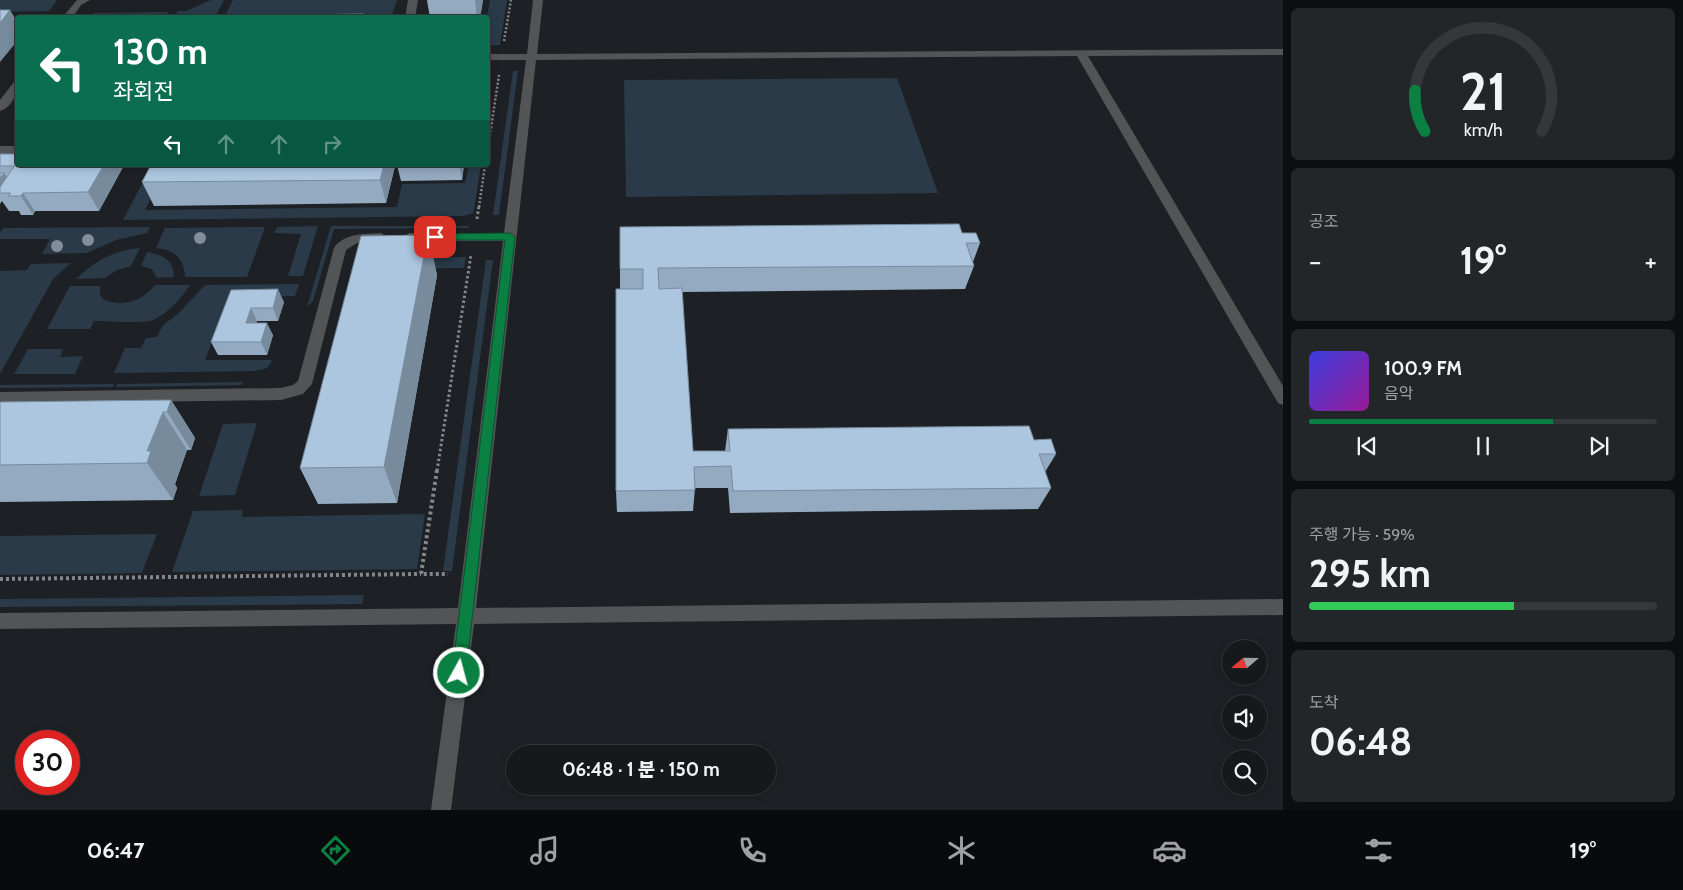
<!DOCTYPE html>
<html lang="ko">
<meta charset="utf-8">
<style>
:root{--surface:#16191c;--page:#232629;--text:#f1f3f6;--muted:#9ea0a3;--line:#35383b;--accent:#0b8043}
body{margin:0;font-family:Cabin,"Noto Sans KR",sans-serif;background:var(--page);color:var(--text);height:100vh;display:flex;flex-direction:column;font-size:19px;white-space:nowrap}
*{box-sizing:border-box;margin:0}
p{font-size:16px;color:var(--muted)}
.icon{flex:none;width:28px;height:28px;fill:none;stroke:currentColor;stroke-width:2;stroke-linecap:round;stroke-linejoin:round}
.map{position:relative;flex:1;overflow:hidden}
.drawer{display:flex;flex-direction:column;gap:8px;padding:8px;background:#0c0e0f;width:400px}
.drawer>*{flex:none}
.hud{position:absolute;left:15px;top:15px;width:475px;height:152px;border-radius:5px;box-shadow:0 2px 8px #0003,0 0 0 1px var(--line);background:#0b6e4f;color:#fff;overflow:hidden}
.needle{width:32px;rotate:250deg}
.tools{position:absolute;left:1222px;top:640px;display:grid;gap:10px}
.tools a{display:grid;place-items:center;width:45px;height:45px;border-radius:50%;background:var(--surface);box-shadow:0 2px 8px #0003,0 0 0 1px var(--line);font-size:25px}
.speed{position:absolute;left:15px;top:730px;display:flex;gap:10px;font-size:25px;font-weight:700;text-align:center}
.speed>*{display:grid;place-content:center;width:65px;height:65px;border-radius:50%;background:var(--surface);box-shadow:0 2px 8px #0003,0 0 0 1px var(--line);line-height:1}
.speed .limit{border:8px solid #d22;background:#fff;color:#111}
.pin{position:absolute;display:grid;place-items:center;width:42px;height:42px;color:#fff;margin:-21px;border-radius:10px;box-shadow:0 2px 8px #0006}
.me{position:absolute;width:55px;margin:-28px;rotate:7deg;stroke-linejoin:round;filter:drop-shadow(0 0 4px #0008)}
.turn{display:flex;align-items:center;gap:18px;height:105px;padding:0 15px;font-size:22px}
.turn .icon{width:65px;height:65px;stroke-width:2.5}
.turn b{display:block;font-size:35px;line-height:42px}
.lanes{display:flex;align-items:center;height:48px;padding:0 15px;background:#0003;justify-content:center;gap:25px;direction:ltr}
.lanes .off{opacity:.35}
.big{font-size:38px;font-weight:800;line-height:1.1}
.drawer .tile{flex:1;display:flex;flex-direction:column;justify-content:center;gap:8px;min-width:0;padding:0 18px;border-radius:8px;background:var(--page)}
.drawer .dial{align-items:center;gap:0}
.dial svg{height:130px;overflow:visible;fill:none;stroke:var(--line);stroke-width:7;stroke-linecap:round;text-anchor:middle}
.dial text{fill:var(--text);stroke:none}
.song{display:flex;align-items:center;gap:15px}
.cover{width:60px;height:60px;border-radius:8px;background:linear-gradient(135deg,hsl(240 70% 55%),hsl(300 70% 35%))}
.played{height:5px;border-radius:2px;background:linear-gradient(90deg,var(--accent) 70%,var(--line) 70%)}
.keys{display:flex;justify-content:space-around;direction:ltr}
.heat{display:flex;justify-content:space-between;align-items:center;font-size:28px;direction:ltr}
.charge{height:8px;border-radius:4px;background:linear-gradient(90deg,#34c759 59%,var(--line) 0)}
.trip{position:absolute;left:506px;top:745px;width:270px;height:50px;border-radius:25px;background:var(--surface);box-shadow:0 2px 8px #0003,0 0 0 1px var(--line);font-weight:800;line-height:50px;text-align:center}
.menu{display:flex;height:80px;justify-content:space-around;align-items:center;background:#090a0b;color:var(--muted)}
.menu .icon{width:35px;height:35px}
.menu .active{color:var(--accent)}
.menu b{font-size:22px;color:var(--text)}
main{display:flex;flex:1;min-height:0}
.map>svg:first-child{display:block}
.green{fill:#2a3a48}
.lines{fill:none;stroke-linecap:round;stroke-linejoin:round}
.path-far2{stroke:#83868a;stroke-width:2.5;stroke-dasharray:2 2;stroke-linecap:butt}
.path-far1{stroke:#83868a;stroke-width:3;stroke-dasharray:2.5 2.5;stroke-linecap:butt}
.path{stroke:#83868a;stroke-width:4;stroke-dasharray:3 3;stroke-linecap:butt}
.street{fill:#525456;fill-rule:evenodd}
.tree{fill:#818d98}
.wall{fill:#94aac1}
.shaded-wall{fill:#788b9d}
.building{fill:#acc6e0;stroke:#788b9d}
.route{fill:#0b8043;stroke:#07532c}
</style>
<main>
<div class="map">
<svg width="1283" height="810" viewBox="0 0 1283 810">
<rect width="100%" height="100%" fill="#1d2125"/>
<path class="green" d="M0 0H57L49 11 0 12Z
M211 0H224L215 17H174L178 11H186Z
M233 0H397L391 17 224 18Z
M490 0H507L500 45H488L487 17Z
M168 12 164 17H90L94 13Z
M513 71H518L499 215H493Z
M897 78 938 193 626 197 624 80Z
M152 165H167L145 210 397 207 402 184 465 183 469 165H481L474 209 473 213 463 216 123 220Z
M318 226 303 276H288L301 234 274 233 277 227Z
M331 226H469V228L334 229 313 301 307 307Z
M150 227 147 233 116 240 87 253 42 254 50 239H0V233L3 228Z
M265 227 247 277H185C184 258 175 250 156 248L165 228Z
M140 248 131 266 117 270 105 278 76 279C95 261 114 250 140 248Z
M147 252C163 255 174 260 174 277L157 278 152 269 141 266Z
M466 257 464 268 361 269 364 258Z
M486 260H493L452 571H443Z
M71 263 53 279 0 374V271L27 270 31 264Z
M299 284 295 296 229 297 205 360H272C269 369 264 369 255 371L114 373 125 348H141L146 338 157 337 163 325 178 314 205 285Z
M155 285H190C182 298 168 313 153 320 144 324 106 321 94 321L90 329H47L70 286H100V294L103 299C121 308 143 301 155 285Z
M28 349H63L60 357 83 356 75 374H14Z
M243 382 241 385 116 387 117 384Z
M114 384 113 387 0 388V385Z
M257 423 235 495 199 496 223 424Z
M243 510 242 517 425 514 417 569 172 572 193 511Z
M157 534 142 573 0 575V536Z
M364 595 362 604 0 607V599Z"/>
<g class="lines">
<path class="path-far2" d="M504 41 511 0
M488 148 499 75
M479 207 485 165"/>
<path class="path-far1" d="M477 219 479 206
M437 471 471 255"/>
<path class="path" d="M437 470 421 574H448
M0 579 421 574"/>
<path class="street" d="M77 0H90L81 5 72 18H62Z
M408 0H418L415 18H405Z
M533 0H543L537 54 1283 49V55L1088 56 1283 386V405L1278 403 1077 56 536 60 476 608 1283 599V615L474 624 451 810H431L456 624 0 629V613L458 608 503 241H409L403 237 409 233H504L526 60H488V54H527Z
M18 81C18 92 12 108 0 111V100L14 82Z
M0 146H18V154H0Z
M381 233 387 237 386 240 357 243 346 250 312 384 303 394 281 400 0 404V392L281 388 293 385 298 381 334 248C344 233 364 234 381 233Z"/>
</g>
<g class="tree">
<circle cx="200" cy="238" r="6"/>
<circle cx="88" cy="240" r="6"/>
<circle cx="57" cy="246" r="6"/>
</g>
<path class="wall" d="M427 0H483L480 18H430Z
M0 154 123 167 99 211H35L33 215H21L19 211H9L2 201 0 204Z
M151 165H395V166L386 203 154 206 142 182Z
M397 165H464L462 180 401 181Z
M962 233 980 243 973 262 974 266 965 289 682 292 693 451H725L728 429 1034 440 1056 454 1045 472 1051 488 1038 509 730 513 728 488H695L693 511 617 512 616 491 620 289V269Z
M428 235 437 275 397 503 318 504 300 468Z
M231 290 284 302 278 321H257L256 323 273 335 267 355H218L211 342Z
M171 400 195 438 191 450H187L175 484 177 488 173 500 0 502V402Z"/>
<path class="shaded-wall" d="M475 0H483L480 18H477Z
M10 10 18 23V40L0 62V23Z
M104 165H122L123 167 99 211 88 192Z
M384 165H395V166L386 203 380 180Z
M459 165H464L462 180Z
M4 173 12 186 0 193V178Z
M23 193 35 211 33 215 21 196Z
M428 235 437 275 397 503 384 467Z
M278 289 284 302 278 321 273 308Z
M251 308 257 321 252 336 246 323Z
M267 323 273 335 267 355 261 342Z
M171 400 195 438 191 450 167 412Z
M163 412 187 450 175 484 177 488 173 500 147 463V451Z"/>
<path class="building" d="M0 10H10L0 23Z
M363 14 362 18H292L293 15Z
M0 154H18V161L14 166H0Z
M18 161V165H104L88 192 23 193 21 196H8L11 193H0V187Z
M151 165H384L380 180 142 182Z
M0 173H4L0 178Z
M959 224 962 233H976L980 243H966L974 266 658 268 659 289 682 288 693 451H730L728 429 1029 426 1034 440 1051 439 1056 454H1039L1051 488 733 491 731 466 694 467 695 490 616 491V289H643V269H620V227Z
M428 235 384 467 300 468 361 236Z
M278 289 273 308H251L246 323H267L261 342H211L231 290Z
M171 400 167 412H163L147 451H151L147 463 0 465V402Z"/>
<path class="route" d="M510 233 515 237 466 673 464 678 459 680 454 678 452 673 505 240H435L430 237 435 234Z"/>
</svg>
<div class="tools">
<a><svg class="needle" viewBox="-14 -14 28 28"><path d="M0-13l5 13h-10z" fill="#e53935"/><path d="M0 13l5-13h-10z" fill="#9ea0a3"/></svg></a>
<a><svg class="icon" aria-label="sound" viewBox="0 0 24 24"><path d="M4 9h4l5-4v14l-5-4H4zM17 9q2 3 0 6"/></svg></a>
<a><svg class="icon" aria-label="search" viewBox="0 0 24 24"><circle cx="10" cy="10" r="6"/><path d="M15 15l6 6"/></svg></a>
</div>
<div class="speed"><div class="limit">30</div></div>
<div class="pin" style="left:435px;top:237px;background:#d93025"><svg class="icon" aria-label="arrive" viewBox="0 0 24 24"><path d="M6 21V4h12l-3 4 3 4H6"/></svg></div>
<svg class="me" style="left:459px;top:673px" viewBox="-20 -20 40 40"><circle r="17" fill="#0b8043" stroke="#fff" stroke-width="3"/><path d="M0-11L8 9 0 5-8 9z" fill="#fff"/></svg>
<div class="trip">06:48 · 1 분 · 150 m</div>
<div class="hud">
<div class="turn"><svg class="icon" aria-label="left" viewBox="0 0 24 24"><path d="M17 20v-9H6M10 6l-5 5 5 5"/></svg><div><b>130 m</b>좌회전</div></div>
<div class="lanes"><svg class="icon" aria-label="left" viewBox="0 0 24 24"><path d="M17 20v-9H6M10 6l-5 5 5 5"/></svg><svg class="icon off" aria-label="ahead" viewBox="0 0 24 24"><path d="M12 20V5M6 11l6-6 6 6"/></svg><svg class="icon off" aria-label="ahead" viewBox="0 0 24 24"><path d="M12 20V5M6 11l6-6 6 6"/></svg><svg class="icon off" aria-label="right" viewBox="0 0 24 24"><path d="M7 20v-9h11M14 6l5 5-5 5"/></svg></div>
</div>
</div>
<section class="drawer">
<div class="tile dial"><svg viewBox="0 0 100 80">
<path d="M14 69A42 42 0 1 1 86 69"/>
<path d="M14 69A42 42 0 0 1 8 44" stroke="#0b8043"/>
<text x="50" y="56" font-size="32" font-weight="700">21</text>
<text x="50" y="72" font-size="11">km/h</text>
</svg></div>
<div class="tile"><p>공조</p>
<div class="heat"><a>−</a><b class="big">19°</b><a>+</a></div>
</div>
<div class="tile">
<div class="song"><i class="cover"></i><div><b>100.9 FM</b><p>음악</p></div></div>
<div class="played"></div>
<div class="keys"><svg class="icon" aria-label="previous" viewBox="0 0 24 24"><path d="M18 5L8 12l10 7zM5 5v14"/></svg><svg class="icon" aria-label="pause" viewBox="0 0 24 24"><path d="M8 5v14M16 5v14"/></svg><svg class="icon" aria-label="next" viewBox="0 0 24 24"><path d="M6 5l10 7-10 7zM19 5v14"/></svg></div>
</div>
<div class="tile"><p>주행 가능 · 59%</p><b class="big">295 km</b><div class="charge"></div></div>
<div class="tile"><p>도착</p><b class="big">06:48</b></div>
</section>
</main>
<nav class="menu">
<b>06:47</b>
<svg class="icon active" aria-label="directions" viewBox="0 0 24 24"><path d="M12 3l9 9-9 9-9-9zM9 14v-3h6M13 9l2 2-2 2"/></svg>
<svg class="icon" aria-label="music" viewBox="0 0 24 24"><path d="M9 18V5l10-2v13"/><circle cx="6" cy="18" r="3"/><circle cx="16" cy="16" r="3"/></svg>
<svg class="icon" aria-label="phone" viewBox="0 0 24 24"><path d="M5 4h4l2 5-3 2q2 4 5 5l2-3 5 2v4C11 20 4 13 5 4z"/></svg>
<svg class="icon" aria-label="climate" viewBox="0 0 24 24"><path d="M12 3v18M4 7l16 10M4 17L20 7"/></svg>
<svg class="icon" aria-label="car" viewBox="0 0 24 24"><path d="M5 17H2v-5l4-1 3-4h7l3 4 3 1v5h-3M9 17h6M6 11h13"/><circle cx="7" cy="17" r="2"/><circle cx="17" cy="17" r="2"/></svg>
<svg class="icon" aria-label="filters" viewBox="0 0 24 24"><path d="M4 7h16M4 17h16"/><circle cx="9" cy="7" r="2"/><circle cx="15" cy="17" r="2"/></svg>
<b>19°</b>
</nav>
